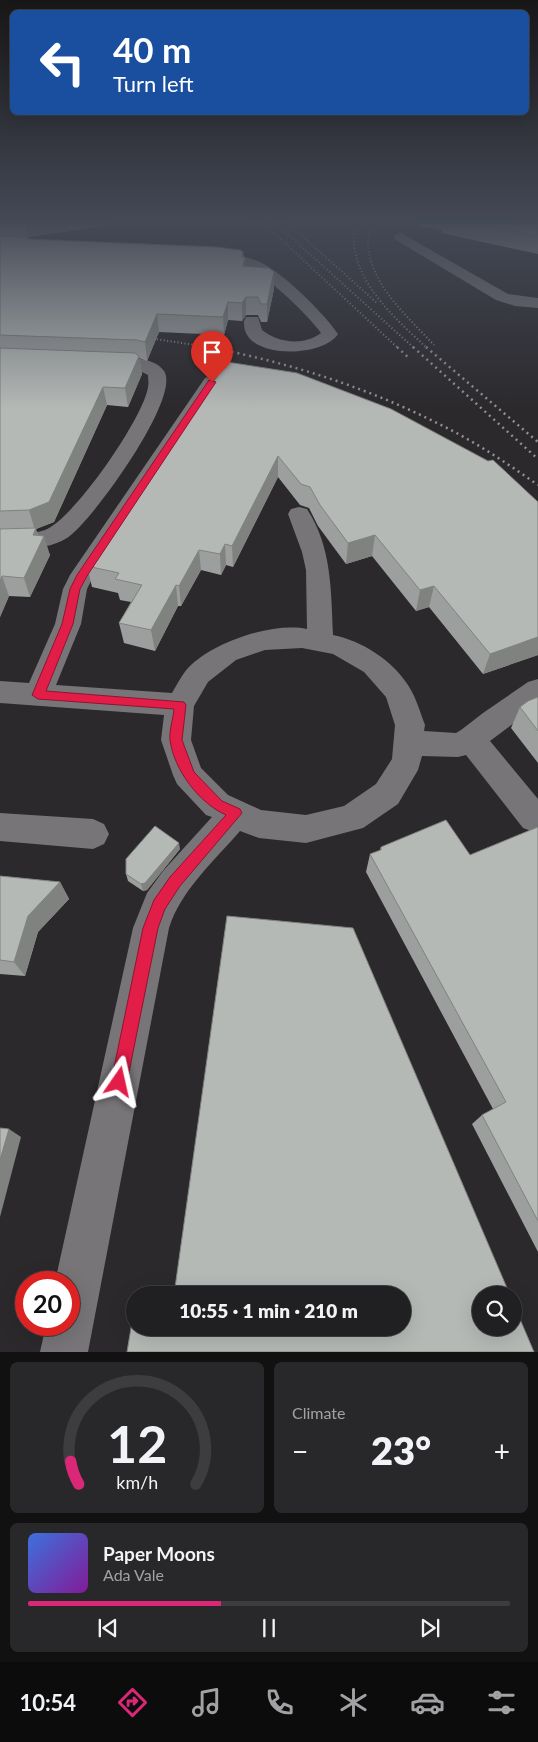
<!DOCTYPE html>
<meta charset="utf-8">
<style>
:root{--surface:#201f21;--page:#28272a;--text:#f1f3f6;--muted:#a2a2a5;--line:#3d3d3f;--accent:#db2777}
body{margin:0;font-family:Lato,sans-serif;background:var(--page);color:var(--text);height:100vh;display:flex;flex-direction:column;font-size:19px;white-space:nowrap}
*{box-sizing:border-box;margin:0}
p{font-size:16px;color:var(--muted)}
.icon{flex:none;width:28px;height:28px;fill:none;stroke:currentColor;stroke-width:2;stroke-linecap:round;stroke-linejoin:round}
.map{position:relative;height:1352px;overflow:hidden}
.panel{display:flex;flex-direction:column;gap:10px;padding:10px;background:#121112;flex:1}
.panel>*{flex:none}
.hud{position:absolute;left:10px;top:10px;width:519px;height:105px;border-radius:8px;box-shadow:0 5px 20px #0002,0 0 0 1px var(--line);background:#1a4fa0;color:#fff;overflow:hidden}
.tools{position:absolute;left:472px;top:1286px;display:grid;gap:10px}
.tools a{display:grid;place-items:center;width:50px;height:50px;border-radius:50%;background:var(--surface);box-shadow:0 5px 20px #0002,0 0 0 1px var(--line);font-size:25px}
.speed{position:absolute;left:15px;top:1271px;display:flex;gap:10px;font-size:25px;font-weight:700;text-align:center}
.speed>*{display:grid;place-content:center;width:65px;height:65px;border-radius:50%;background:var(--surface);box-shadow:0 5px 20px #0002,0 0 0 1px var(--line);line-height:1}
.speed .limit{border:8px solid #d22;background:#fff;color:#111}
.pin{position:absolute;display:grid;place-items:center;width:42px;height:42px;color:#fff;margin:-51px -21px;border-radius:50% 50% 50% 0;rotate:-45deg;box-shadow:0 0 5px #0007}
.pin .icon{rotate:45deg}
.me{position:absolute;width:55px;margin:-28px;rotate:11deg;stroke-linejoin:round;filter:drop-shadow(0 0 4px #0008)}
.turn{display:flex;align-items:center;gap:18px;height:105px;padding:0 20px;font-size:22px}
.turn .icon{width:65px;height:65px;stroke-width:2.5}
.turn b{display:block;font-size:35px;line-height:42px}
.big{font-size:38px;font-weight:800;line-height:1.1}
.panel .tile{flex:1;display:flex;flex-direction:column;justify-content:center;gap:8px;min-width:0;padding:0 18px;border-radius:8px;background:var(--page)}
.panel .dial{align-items:center;gap:0}
.dial svg{height:130px;overflow:visible;fill:none;stroke:var(--line);stroke-width:7;stroke-linecap:round;text-anchor:middle}
.dial text{fill:var(--text);stroke:none}
.song{display:flex;align-items:center;gap:15px}
.cover{width:60px;height:60px;border-radius:8px;background:linear-gradient(135deg,hsl(220 70% 55%),hsl(290 70% 35%))}
.played{height:5px;border-radius:2px;background:linear-gradient(90deg,var(--accent) 40%,var(--line) 40%)}
.keys{display:flex;justify-content:space-around;direction:ltr}
.heat{display:flex;justify-content:space-between;align-items:center;font-size:28px;direction:ltr}
.panel .tiles{flex:1;display:grid;gap:10px;grid-template-columns:1fr 1fr}
.tile:last-child{grid-column:span 2}
.trip{position:absolute;left:126px;top:1286px;width:285px;height:50px;border-radius:25px;background:var(--surface);box-shadow:0 5px 20px #0002,0 0 0 1px var(--line);font-weight:800;line-height:50px;text-align:center}
.dock{display:flex;height:80px;justify-content:space-around;align-items:center;background:#0d0c0d;color:var(--muted)}
.dock .icon{width:35px;height:35px}
.dock .current{color:var(--accent)}
.dock b{font-size:22px;color:var(--text)}
.map>svg:first-child{display:block}
.lines{fill:none;stroke-linecap:round;stroke-linejoin:round}
.minor{fill:#777578;fill-rule:evenodd}
.rail-far1{stroke:#939193;stroke-width:2;stroke-dasharray:1 2.5;stroke-linecap:butt}
.rail{stroke:#939193;stroke-width:2.5;stroke-dasharray:2 4;stroke-linecap:butt}
.wall{fill:#9c9f9d}
.shaded-wall{fill:#7f827f}
.building{fill:#b5b9b6;stroke:#7f827f}
.route{fill:#e11d48;stroke:#92132f}
</style>
<div class="map">
<svg width="538" height="1352" viewBox="0 0 538 1352">
<rect width="100%" height="100%" fill="#2b292c"/>
<g class="lines">
<path class="minor" d="M401 233 508 294 538 298V308L515 306 496 300 396 240 394 237 396 234Z
M209 252C224 254 240 254 255 260 280 269 323 312 338 334 324 356 258 359 246 333 244 329 244 325 244 321L246 317H258L262 330C278 343 304 346 321 333 308 315 264 272 242 265 230 261 216 262 204 259L202 256 204 253Z
M103 357C121 358 153 355 164 371 182 397 91 523 67 538 48 550 22 549 0 548V532C14 533 32 535 45 530 74 519 144 417 148 387 149 383 148 379 148 375L138 370 97 366 94 362 97 358Z
M212 376 219 378 221 382 93 577 87 589 81 624 56 685 172 693C177 685 182 674 189 667 214 642 272 622 307 629L306 570 302 552 288 514 291 509 299 507 307 509C332 547 331 591 333 635 362 641 392 660 408 685 416 697 420 712 425 725L424 731 456 733 461 730 483 713 528 682 538 679V705L490 741 538 799V831L534 832 523 828 466 755 458 757 422 756 418 770 398 804 363 828 306 843 259 838 240 831C215 860 181 890 169 928L88 1352H40L46 1325H69V1282H55L133 928 147 893 163 871 212 817 206 815 177 784 173 775 161 740 164 715 0 703V681L29 683 55 624 63 589 70 575 205 378ZM302 648 333 654 364 672 386 697 395 725 392 759 376 784 344 806 306 815 261 810 228 795 201 768 191 740 194 706 208 682 236 660 265 650Z
M0 813 93 819 104 824 109 834 104 844 93 849 0 841Z"/>
<path class="rail-far1" d="M260 220 398 348
M272 220 414 348
M284 220 377 303
M356 220C355 227 353 236 354 243 357 286 398 321 427 348
M372 220C371 226 369 233 368 239 367 282 407 316 434 345
M143 337 214 348"/>
<path class="rail" d="M208 347C291 363 369 388 445 427 477 443 508 464 538 485
M397 347 410 359
M413 347 538 459
M426 347 538 442"/>
</g>
<path class="wall" d="M0 220 109 225 29 237V239L243 252 245 266 274 272V289L267 322H261L258 315H246L242 321 228 320 224 335 159 332 147 361 139 358 142 374 128 407 107 405 54 522 36 529 38 535 50 555 30 597 9 596 0 617Z
M419 220H538V254L441 233 442 230 418 226Z
M227 362 538 655 483 674 429 607 416 611 372 556 346 564 318 526 309 508 300 505 278 477 233 567 226 565 221 575 201 570 181 606H178L155 651 124 643 119 623 131 602 120 600 118 593 92 587 87 566Z
M538 697V763L511 728 520 707Z
M538 827V1252L472 1124 482 1115 493 1109 366 872 370 854 380 850 381 847 470 855Z
M180 849 147 890 143 891 128 881 126 874Z
M0 876 60 882 69 899 38 932 25 976 0 974Z"/>
<path class="shaded-wall" d="M29 220H114L109 225 29 237V242L25 226V221Z
M243 252 244 262 245 257V274H242V257Z
M274 272V289L267 322V304Z
M246 297V315L242 321V303Z
M228 302V320L224 335 223 317Z
M157 314 159 332 147 361 145 342Z
M139 356 142 374 128 407 125 388Z
M103 387 107 405 54 522 36 529 40 543 44 536 50 555 30 597 24 578 35 530 29 510Z
M278 456V477L233 567 232 546Z
M375 535 372 556 346 564 348 543Z
M225 544 226 565 221 575 220 554Z
M199 550 201 570 181 606 179 586Z
M2 576 9 596 0 617V581Z
M176 585 178 606 155 651 151 630Z
M434 586 429 607 416 611 420 590Z
M538 637V655L483 674 490 654Z
M179 843 180 849 147 890 143 891 141 884Z
M60 882 69 899 38 932 25 976 14 962 28 916Z
M9 1129 21 1137 0 1217V1160Z"/>
<path class="building" d="M0 220H29L25 221V226L0 225Z
M463 220H538V236Z
M0 236 26 237V239L216 247 240 250 243 252 242 257H245L243 266 269 268 274 272 267 304H261L258 297H246L242 303 228 302 223 317 157 314 145 342 137 340 0 335Z
M0 348 135 353 139 356 125 388 103 387 49 502 29 510 0 511Z
M227 362 297 373 391 409 488 461 493 460 538 502V637L490 654 434 586 420 590 375 535 348 543 320 505 310 487 301 484 278 456 232 546 225 544 220 554 199 550 179 586 176 585 151 630 119 623 142 585 115 579 119 573 87 566Z
M36 528 33 535 44 536 24 578 2 576 0 581V529Z
M538 697V731L520 707 528 701Z
M446 820 470 855 538 827V1221L482 1115 506 1102 370 854 381 850V847Z
M155 826 179 843 145 883 141 884 126 874V859Z
M0 876 60 882 28 916 14 962 0 960Z
M227 916 353 928 510 1295H481V1328H514V1305L534 1352H127L132 1322H135V1328H402V1295H174Z
M0 1128 9 1129 0 1160Z"/>
<linearGradient id="sky" x2="0" y2="1"><stop stop-color="#181718"/><stop offset="0.54" stop-color="#444956"/><stop offset="1" stop-color="#444956" stop-opacity="0"/></linearGradient>
<rect width="538" height="410" fill="url(#sky)"/>
<path class="route" d="M209 380 216 382 87 576 80 589 73 624 46 691 184 702 186 705 182 740 194 772 222 801 240 809 242 813 180 886 165 909 158 928 127 1082 125 1088 119 1090 113 1088 111 1082 143 928 154 900 170 877 226 815C199 803 174 770 170 740 169 731 173 719 174 709L38 699 32 695 62 624 70 589 77 575Z"/>
</svg>
<div class="tools">
<a><svg class="icon" aria-label="search" viewBox="0 0 24 24"><circle cx="10" cy="10" r="6"/><path d="M15 15l6 6"/></svg></a>
</div>
<div class="speed"><div class="limit">20</div></div>
<div class="pin" style="left:212px;top:382px;background:#d93025"><svg class="icon" aria-label="arrive" viewBox="0 0 24 24"><path d="M6 21V4h12l-3 4 3 4H6"/></svg></div>
<svg class="me" style="left:119px;top:1082px" viewBox="-20 -20 40 40"><path d="M0-17L14 15 0 8-14 15z" fill="#e11d48" stroke="#fff" stroke-width="4"/></svg>
<div class="trip">10:55 · 1 min · 210 m</div>
<div class="hud">
<div class="turn"><svg class="icon" aria-label="left" viewBox="0 0 24 24"><path d="M17 20v-9H6M10 6l-5 5 5 5"/></svg><div><b>40 m</b>Turn left</div></div>
</div>
</div>
<section class="panel">
<div class="tiles">
<div class="tile dial"><svg viewBox="0 0 100 80">
<path d="M14 69A42 42 0 1 1 86 69"/>
<path d="M14 69A42 42 0 0 1 9 55" stroke="#db2777"/>
<text x="50" y="56" font-size="32" font-weight="700">12</text>
<text x="50" y="72" font-size="11">km/h</text>
</svg></div>
<div class="tile"><p>Climate</p>
<div class="heat"><a>−</a><b class="big">23°</b><a>+</a></div>
</div>
<div class="tile">
<div class="song"><i class="cover"></i><div><b>Paper Moons</b><p>Ada Vale</p></div></div>
<div class="played"></div>
<div class="keys"><svg class="icon" aria-label="previous" viewBox="0 0 24 24"><path d="M18 5L8 12l10 7zM5 5v14"/></svg><svg class="icon" aria-label="pause" viewBox="0 0 24 24"><path d="M8 5v14M16 5v14"/></svg><svg class="icon" aria-label="next" viewBox="0 0 24 24"><path d="M6 5l10 7-10 7zM19 5v14"/></svg></div>
</div>
</div>
</section>
<nav class="dock">
<b>10:54</b>
<svg class="icon current" aria-label="directions" viewBox="0 0 24 24"><path d="M12 3l9 9-9 9-9-9zM9 14v-3h6M13 9l2 2-2 2"/></svg>
<svg class="icon" aria-label="music" viewBox="0 0 24 24"><path d="M9 18V5l10-2v13"/><circle cx="6" cy="18" r="3"/><circle cx="16" cy="16" r="3"/></svg>
<svg class="icon" aria-label="phone" viewBox="0 0 24 24"><path d="M5 4h4l2 5-3 2q2 4 5 5l2-3 5 2v4C11 20 4 13 5 4z"/></svg>
<svg class="icon" aria-label="climate" viewBox="0 0 24 24"><path d="M12 3v18M4 7l16 10M4 17L20 7"/></svg>
<svg class="icon" aria-label="car" viewBox="0 0 24 24"><path d="M5 17H2v-5l4-1 3-4h7l3 4 3 1v5h-3M9 17h6M6 11h13"/><circle cx="7" cy="17" r="2"/><circle cx="17" cy="17" r="2"/></svg>
<svg class="icon" aria-label="filters" viewBox="0 0 24 24"><path d="M4 7h16M4 17h16"/><circle cx="9" cy="7" r="2"/><circle cx="15" cy="17" r="2"/></svg>
</nav>
